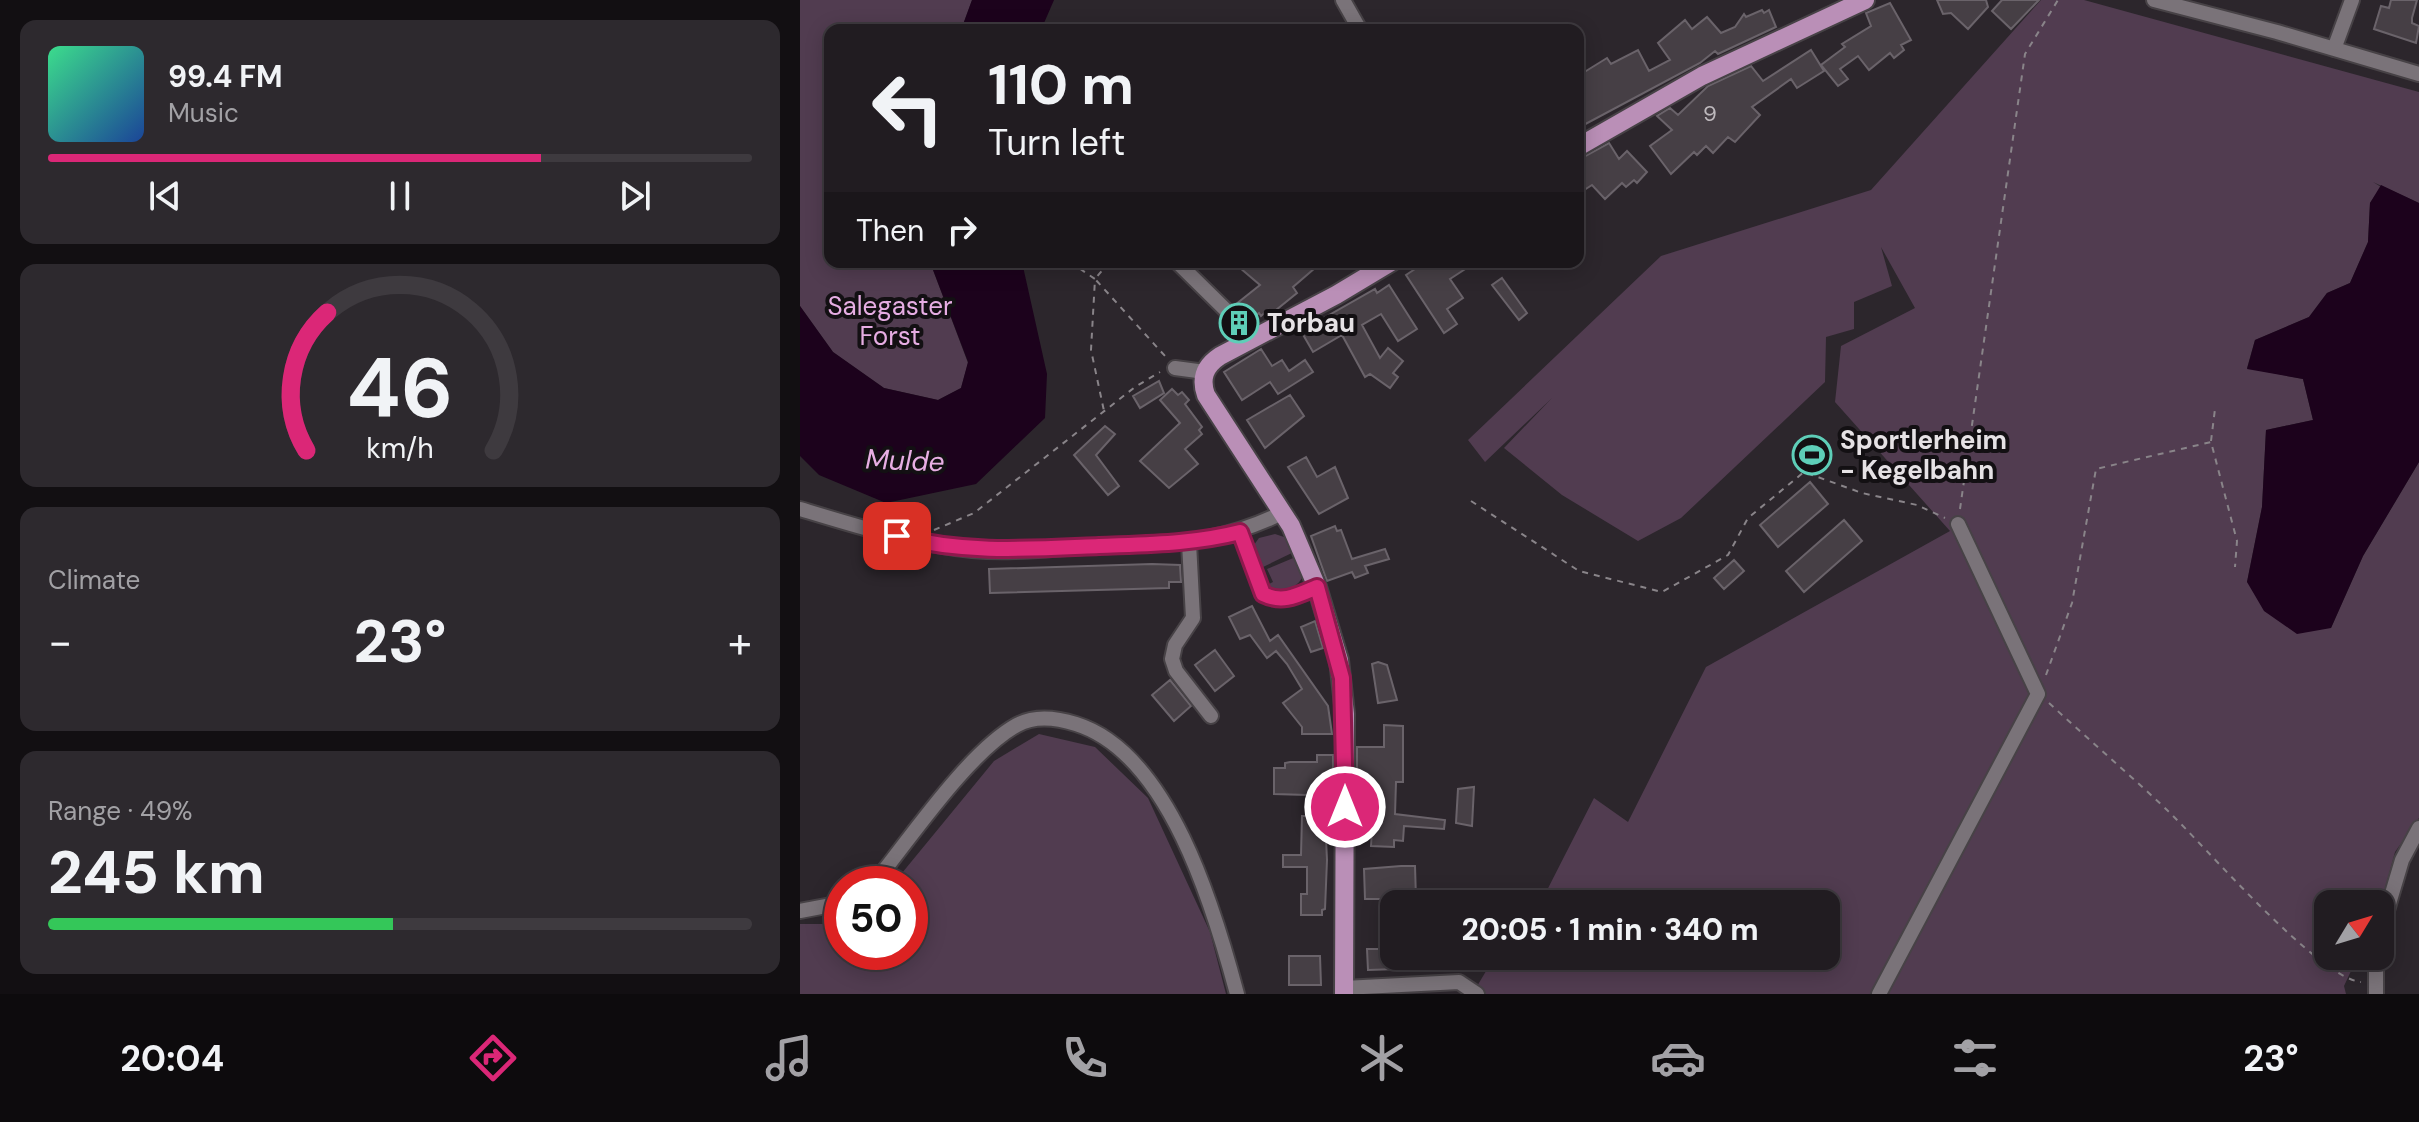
<!DOCTYPE html>
<meta charset="utf-8">
<style>
:root{--surface:#211c21;--page:#2d292e;--text:#f1f3f6;--muted:#a2a1a5;--line:#3e3a3f;--accent:#db2777}
body{margin:0;font-family:"DM Sans",sans-serif;background:var(--page);color:var(--text);height:100vh;display:flex;flex-direction:column;font-size:30px;white-space:nowrap}
*{box-sizing:border-box;margin:0}
p{font-size:26px;color:var(--muted)}
.icon{flex:none;width:44px;height:44px;fill:none;stroke:currentColor;stroke-width:2;stroke-linecap:round;stroke-linejoin:round}
.map{position:relative;flex:1;overflow:hidden}
.side{display:flex;flex-direction:column;gap:20px;padding:20px;background:#120f12;width:800px}
.side>*{flex:none}
.guide{position:absolute;left:24px;top:24px;width:760px;height:244px;border-radius:16px;box-shadow:0 4px 20px #0003,0 0 0 2px var(--line);background:#211c21;color:var(--text);overflow:hidden}
.needle{width:52px;rotate:52deg}
.fabs{position:absolute;left:1514px;top:890px;display:grid;gap:16px}
.fabs a{display:grid;place-items:center;width:80px;height:80px;border-radius:16px;background:var(--surface);box-shadow:0 4px 20px #0003,0 0 0 2px var(--line);font-size:40px}
.speed{position:absolute;left:24px;top:866px;display:flex;gap:16px;font-size:40px;font-weight:700;text-align:center}
.speed>*{display:grid;place-content:center;width:104px;height:104px;border-radius:50%;background:var(--surface);box-shadow:0 4px 20px #0003,0 0 0 2px var(--line);line-height:1}
.speed .limit{border:12px solid #d22;background:#fff;color:#111}
.pin{position:absolute;display:grid;place-items:center;width:68px;height:68px;color:#fff;margin:-34px;border-radius:16px;box-shadow:0 4px 12px #0006}
.me{position:absolute;width:88px;margin:-44px;rotate:0deg;stroke-linejoin:round;filter:drop-shadow(0 0 6px #0008)}
.turn{display:flex;align-items:center;gap:28px;height:168px;padding:0 32px;font-size:36px}
.turn .icon{width:104px;height:104px;stroke-width:2.5}
.turn b{display:block;font-size:56px;line-height:68px}
.then{display:flex;align-items:center;height:76px;padding:0 32px;background:#0003;gap:16px;font-size:30px}
.big{font-size:60px;font-weight:800;line-height:1.1}
.side .card{flex:1;display:flex;flex-direction:column;justify-content:center;gap:12px;min-width:0;padding:0 28px;border-radius:16px;background:var(--page)}
.side .dial{align-items:center;gap:0}
.dial svg{height:208px;overflow:visible;fill:none;stroke:var(--line);stroke-width:7;stroke-linecap:round;text-anchor:middle}
.dial text{fill:var(--text);stroke:none}
.song{display:flex;align-items:center;gap:24px}
.cover{width:96px;height:96px;border-radius:12px;background:linear-gradient(135deg,hsl(150 70% 55%),hsl(220 70% 35%))}
.played{height:8px;border-radius:4px;background:linear-gradient(90deg,var(--accent) 70%,var(--line) 70%)}
.keys{display:flex;justify-content:space-around;direction:ltr}
.heat{display:flex;justify-content:space-between;align-items:center;font-size:44px;direction:ltr}
.charge{height:12px;border-radius:6px;background:linear-gradient(90deg,#34c759 49%,var(--line) 0)}
.trip{position:absolute;left:580px;top:890px;width:460px;height:80px;border-radius:16px;background:var(--surface);box-shadow:0 4px 20px #0003,0 0 0 2px var(--line);font-weight:800;line-height:80px;text-align:center}
.dock{display:flex;height:128px;justify-content:space-around;align-items:center;background:#0d0b0d;color:var(--muted)}
.dock .icon{width:56px;height:56px}
.dock .on{color:var(--accent)}
.dock b{font-size:36px;color:var(--text)}
main{display:flex;flex:1;min-height:0}
.map>svg:first-child{display:block}
.green{fill:#513c50}
.water{fill:#1c021c}
.building{fill:#463f45;stroke:#6a636a;stroke-width:2}
.lines{fill:none;stroke-linecap:round;stroke-linejoin:round}
.minor-casing{stroke:#474246;stroke-width:18}
.major-casing{stroke:#474246;stroke-width:22}
.path{stroke:#898489;stroke-width:2;stroke-dasharray:6 6;stroke-linecap:butt}
.minor{stroke:#7a7379;stroke-width:14}
.major{stroke:#ba8fb7;stroke-width:18}
.route-casing{stroke:#8e194d;stroke-width:20}
.route{stroke:#db2777;stroke-width:14}
.labels{text-anchor:middle;stroke-width:8;stroke-linejoin:round;paint-order:stroke}
.number-label{font-size:22px;fill:#beb9bd}
.park-label{font-size:26px;fill:#e6ade3;stroke:#131013}
.poi-label{font-size:26px;font-weight:bold;fill:#e6e2e5;stroke:#131013;text-anchor:start}
.water-label{font-size:28px;font-style:italic;fill:#e7aee3;stroke:#131013}
</style>
<main>
<section class="side">
<div class="card">
<div class="song"><i class="cover"></i><div><b>99.4 FM</b><p>Music</p></div></div>
<div class="played"></div>
<div class="keys"><svg class="icon" aria-label="previous" viewBox="0 0 24 24"><path d="M18 5L8 12l10 7zM5 5v14"/></svg><svg class="icon" aria-label="pause" viewBox="0 0 24 24"><path d="M8 5v14M16 5v14"/></svg><svg class="icon" aria-label="next" viewBox="0 0 24 24"><path d="M6 5l10 7-10 7zM19 5v14"/></svg></div>
</div>
<div class="card dial"><svg viewBox="0 0 100 80">
<path d="M14 69A42 42 0 1 1 86 69"/>
<path d="M14 69A42 42 0 0 1 22 16" stroke="#db2777"/>
<text x="50" y="56" font-size="32" font-weight="700">46</text>
<text x="50" y="72" font-size="11">km/h</text>
</svg></div>
<div class="card"><p>Climate</p>
<div class="heat"><a>−</a><b class="big">23°</b><a>+</a></div>
</div>
<div class="card"><p>Range · 49%</p><b class="big">245 km</b><div class="charge"></div></div>
</section>
<div class="map">
<svg width="1619" height="994" viewBox="0 0 1619 994">
<rect width="100%" height="100%" fill="#2c262c"/>
<path class="green" d="M0 0H172L161 30H30V262H130L168 363 161 388 138 400 84 388 33 352 0 306Z
M1241 0H1284L1619 92V203L1573 182 1581 187 1570 203 1568 242 1550 283 1527 293 1509 317 1455 340 1447 368 1503 379 1513 420 1466 430 1462 507 1447 582 1531 628 1563 556 1619 462V818L1595 852 1580 907V904H1528V956H1558L1544 986 1546 994H675L673 993 695 956H717L736 966 747 956H1026V904H740L794 798 828 822 906 667 1150 531 1035 402 1041 346 1115 308 1081 247 1092 286 1054 302V329L1026 337 1025 382 881 518 838 541 762 495 704 448 752 398 685 462 668 440 861 256 1071 190Z
M475 534 487 538 496 551 463 567 456 552 452 553 451 549 459 538Z
M498 556 504 573C499 588 487 591 472 592L467 585 473 582 467 569Z
M239 734 295 747 348 798 410 932 426 994H0V924H25L42 917V952H110V884H93L194 761Z"/>
<path class="water" d="M172 0H254L241 30H161Z
M1581 185 1619 203V462L1563 556 1531 628 1497 634 1464 611 1447 582 1462 507 1466 430 1513 420 1503 379 1447 369 1455 340 1509 317 1527 293 1550 283 1568 242 1570 203Z
M130 262H222L247 374 245 418 176 484 86 503 19 475 0 456V306L33 352 84 388 138 400 161 388 168 362Z"/>
<path class="building" d="M1137 0H1186L1188 7 1168 29 1151 13 1143 14Z
M1202 0H1239L1211 29 1192 11Z
M1591 0H1617L1612 18V23L1619 26 1616 43 1574 29 1581 6 1589 8Z
M1090 3 1111 40 1101 45 1104 50 1094 58 1090 53 1069 70 1058 56 1040 69 1048 79 1038 86 1021 65 1045 47 1042 44 1071 26 1066 13Z
M962 10 964 13 969 10 976 27 918 54 915 51 900 63 778 128V76L807 58 811 64 838 50 849 71 870 60 858 43 885 20 892 29 907 17 921 33 935 27 944 14 946 17Z
M1011 50 1024 71 997 88 991 79 952 107 960 115 935 142 928 137 913 153 906 146 897 155 894 152 871 174 850 146 872 130 857 116 870 108 878 115 908 86 951 66 963 81Z
M809 143 819 159 827 151 847 172 837 183 834 180 826 187 822 183 805 199 792 185 778 194V160Z
M433 262H473L481 268 490 262H522L493 287 497 293 471 314 468 310 461 316 459 313 448 322 435 305 460 285Z
M615 262H676L650 279 663 298 647 309 657 324 644 333 606 275 618 267Z
M702 278 727 313 719 320 692 285Z
M589 285 617 329 598 341 581 314 562 325 580 358 588 348 603 361 593 373 598 377 590 388 570 374 565 377 542 335 513 352 501 331 575 289 577 293Z
M461 349 472 366 482 360 489 371 505 360 513 372 478 394 470 382 442 400 424 372Z
M359 381 364 393 340 408 333 396Z
M372 389 378 395 382 392 389 400 385 404 402 427 399 430 402 434 385 449 398 464 369 488 340 461 380 423 360 400Z
M490 395 504 416 465 448 447 420Z
M305 426 315 434 296 455 319 486 308 495 274 455Z
M506 457 517 477 535 467 548 498 519 514 488 467Z
M1010 482 1028 504 978 547 960 525Z
M1044 520 1062 541 1004 592 986 571Z
M535 526 537 531 541 530 552 559 585 549 589 559 565 566 568 573 555 578 552 572 527 581 511 536Z
M934 560 944 571 924 589 914 578Z
M352 564 380 565 381 582H369V588L190 593 189 569Z
M452 606 470 641 478 635 528 706 532 734H502V727L483 703 502 689 487 664 476 651 467 658 450 635 440 639 429 617Z
M515 621 523 648 511 652 501 627Z
M415 650 434 676 415 691 395 665Z
M578 662 587 665 597 700 578 703 572 664Z
M370 680 391 706 374 721 352 695Z
M584 725 603 726V782H596L595 814 645 820 644 829 604 826 603 841 594 840V847L571 846 574 797H557V747H584Z
M517 755H533V808H523V839H526L527 860 525 909 522 910V915H501V894H507V867H483V855H501L502 816H507V795L474 794V768H485V763L490 762H517Z
M674 787 672 826 656 823 658 789Z
M601 866H615L616 899H565L564 869Z
M567 949H594L598 969 568 970Z
M489 956H520L521 985H489Z"/>
<g class="lines">
<defs>
<path id="minor" d="M543 0 560 30
M1354 0 1477 32 1619 74
M1534 49 1552 0
M377 262 438 322
M375 368 405 372
M0 509C56 526 113 544 172 550 216 554 262 547 306 546 376 543 419 544 484 512
M440 532 463 594C483 604 498 595 517 587
M389 543 393 618 375 645 372 659 376 671 411 716
M69 884 79 877C114 833 170 751 217 725 235 715 257 718 276 724 369 753 414 908 437 994
M0 911 42 903
M1580 934 1602 860 1619 828
M544 988 659 982 677 994
M1079 994 1238 694 1158 524
M1576 994V956"/>
<path id="major" d="M778 147 902 76 1065 0
M544 994 545 714 539 660 517 587 491 526 406 395C400 378 405 366 420 356L536 295 591 262"/>
</defs>
<use href="#minor" class="minor-casing"/>
<use href="#major" class="major-casing"/>
<path class="path" d="M270 262 295 279 291 350 304 411
M309 262 295 279 365 356
M1411 441 1415 409
M671 501 779 571 862 592 928 555 948 518 1004 472 1062 493 1117 505 1145 518
M1160 509 1225 54 1258 0
M134 530 174 513 335 387 360 372
M1246 675 1272 603 1296 469 1411 442 1437 541 1435 567
M1249 703C1288 739 1328 773 1367 810 1404 845 1518 978 1561 982"/>
<use href="#minor" class="minor"/>
<use href="#major" class="major"/>
</g>
<g class="lines">
<defs>
<path id="route" d="M97 536C165 554 230 549 299 546 347 544 393 544 440 532L463 594C483 604 498 595 517 587L542 678 545 807"/>
</defs>
<use href="#route" class="route-casing"/>
<use href="#route" class="route"/>
</g>
<defs>
<symbol id="building-ring" viewBox="-11 -11 22 22"><circle r="9.5" fill="#131013" stroke="#5eceb8" stroke-width="1.5"/><path d="M-4-6H4V6H1V3H-1V6H-4ZM-2.5-4.3h1.7v1.8h-1.7ZM.8-4.3h1.7v1.8H.8ZM-2.5-1h1.7V.8h-1.7ZM.8-1h1.7V.8H.8Z" fill="#5eceb8"/></symbol>
<symbol id="stadium-ring" viewBox="-11 -11 22 22"><circle r="9.5" fill="#131013" stroke="#5eceb8" stroke-width="1.5"/><path d="M0-5a6.5 5 0 1 0 0 10a6.5 5 0 1 0 0-10ZM-3.5-1.8h7v3.6h-7Z" fill="#5eceb8"/></symbol>
</defs>
<g fill-rule="evenodd">
<use href="#building-ring" x="417" y="301" width="44" height="44"/>
<use href="#stadium-ring" x="990" y="433" width="44" height="44"/>
</g>
<g class="labels">
<g class="number-label">
<text x="910" y="121">9</text>
</g>
<g class="park-label">
<text x="90" y="315">Salegaster<tspan x="90" dy="30">Forst</tspan></text>
</g>
<g class="poi-label">
<text x="467" y="332">Torbau</text>
<text x="1040" y="449">Sportlerheim<tspan x="1040" dy="30">- Kegelbahn</tspan></text>
</g>
<g class="water-label">
<text transform="translate(105 460) rotate(2)" y="10">Mulde</text>
</g>
</g>
</svg>
<div class="fabs">
<a><svg class="needle" viewBox="-14 -14 28 28"><path d="M0-13l5 13h-10z" fill="#e53935"/><path d="M0 13l5-13h-10z" fill="#a2a1a5"/></svg></a>
</div>
<div class="speed"><div class="limit">50</div></div>
<div class="pin" style="left:97px;top:536px;background:#d93025"><svg class="icon" aria-label="arrive" viewBox="0 0 24 24"><path d="M6 21V4h12l-3 4 3 4H6"/></svg></div>
<svg class="me" style="left:545px;top:807px" viewBox="-20 -20 40 40"><circle r="17" fill="#db2777" stroke="#fff" stroke-width="3"/><path d="M0-11L8 9 0 5-8 9z" fill="#fff"/></svg>
<div class="trip">20:05 · 1 min · 340 m</div>
<div class="guide">
<div class="turn"><svg class="icon" aria-label="left" viewBox="0 0 24 24"><path d="M17 20v-9H6M10 6l-5 5 5 5"/></svg><div><b>110 m</b>Turn left</div></div>
<div class="then">Then<svg class="icon" aria-label="right" viewBox="0 0 24 24"><path d="M7 20v-9h11M14 6l5 5-5 5"/></svg></div>
</div>
</div>
</main>
<nav class="dock">
<b>20:04</b>
<svg class="icon on" aria-label="directions" viewBox="0 0 24 24"><path d="M12 3l9 9-9 9-9-9zM9 14v-3h6M13 9l2 2-2 2"/></svg>
<svg class="icon" aria-label="music" viewBox="0 0 24 24"><path d="M9 18V5l10-2v13"/><circle cx="6" cy="18" r="3"/><circle cx="16" cy="16" r="3"/></svg>
<svg class="icon" aria-label="phone" viewBox="0 0 24 24"><path d="M5 4h4l2 5-3 2q2 4 5 5l2-3 5 2v4C11 20 4 13 5 4z"/></svg>
<svg class="icon" aria-label="climate" viewBox="0 0 24 24"><path d="M12 3v18M4 7l16 10M4 17L20 7"/></svg>
<svg class="icon" aria-label="car" viewBox="0 0 24 24"><path d="M5 17H2v-5l4-1 3-4h7l3 4 3 1v5h-3M9 17h6M6 11h13"/><circle cx="7" cy="17" r="2"/><circle cx="17" cy="17" r="2"/></svg>
<svg class="icon" aria-label="filters" viewBox="0 0 24 24"><path d="M4 7h16M4 17h16"/><circle cx="9" cy="7" r="2"/><circle cx="15" cy="17" r="2"/></svg>
<b>23°</b>
</nav>
